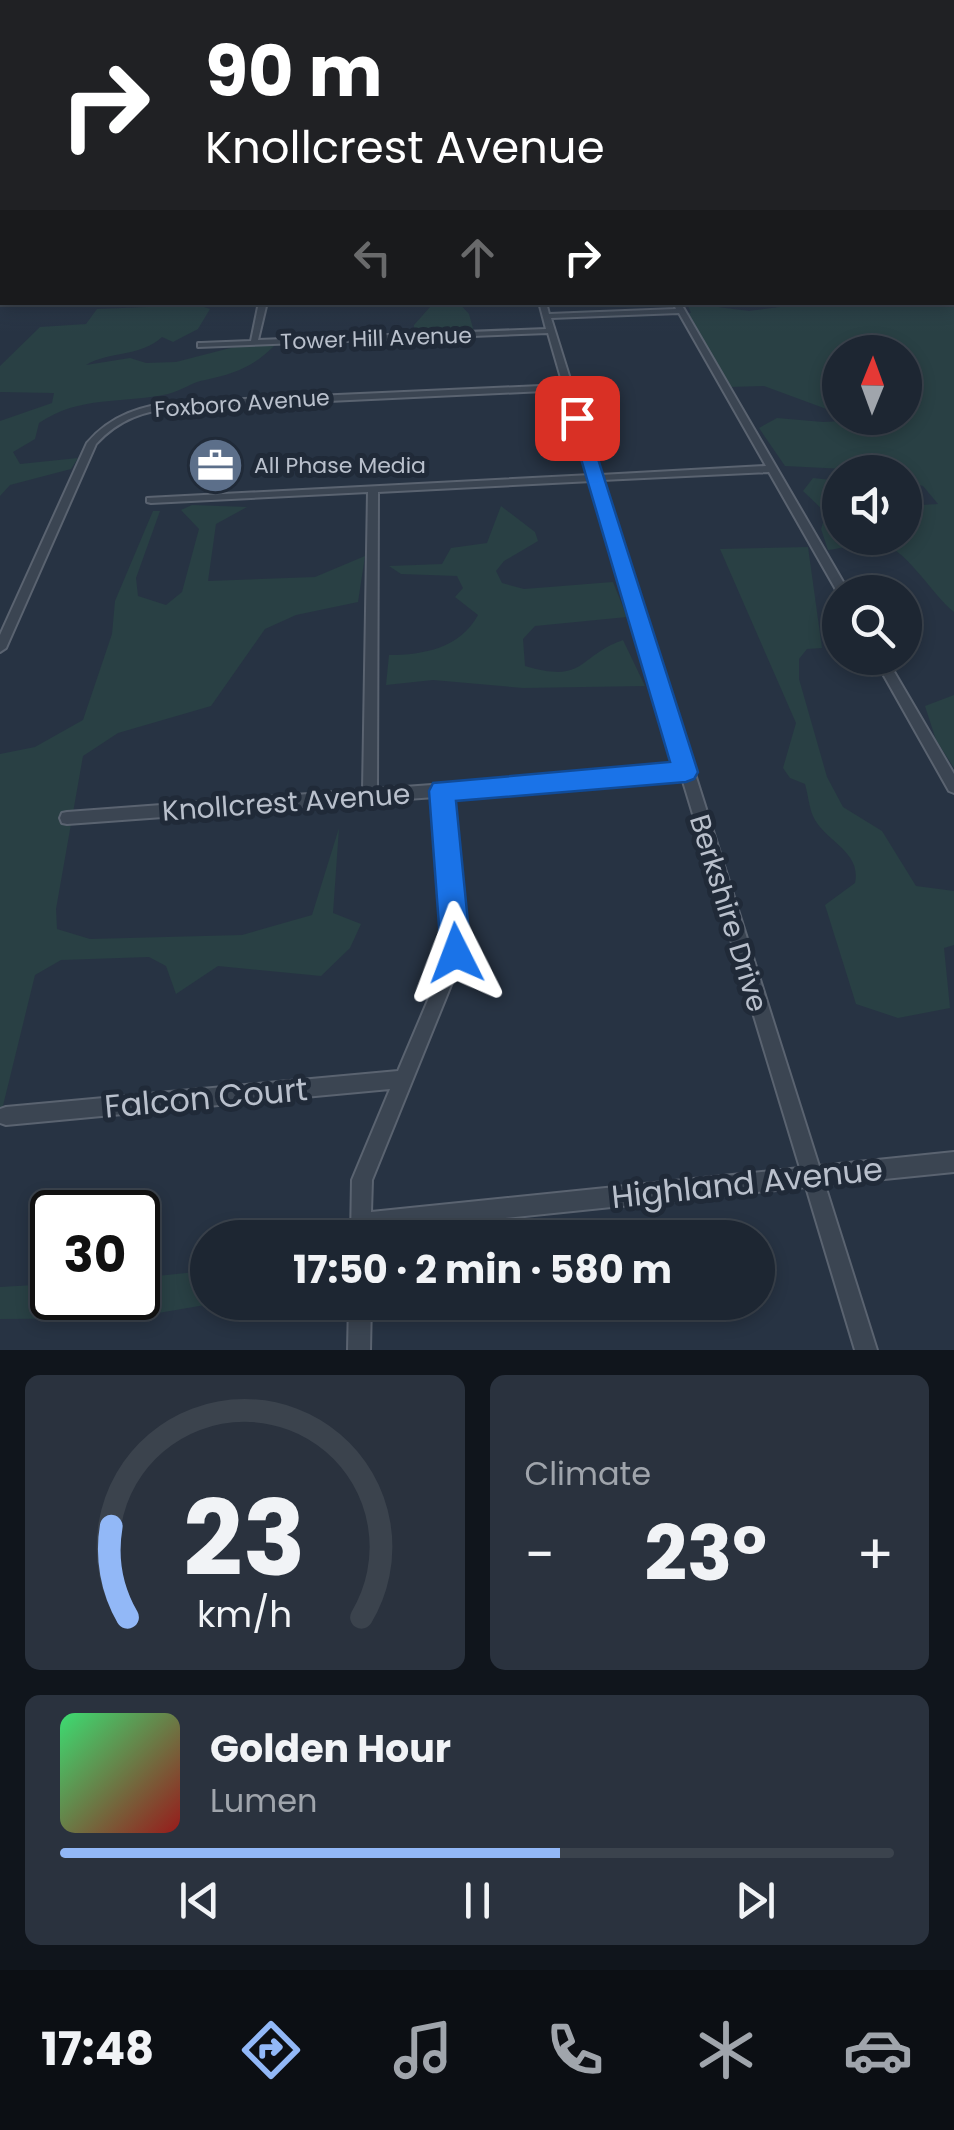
<!DOCTYPE html>
<meta charset="utf-8">
<style>
:root{--surface:#1d2632;--page:#2a323e;--text:#f1f3f6;--muted:#a0a5ac;--line:#3b434d;--accent:#92b8f7}
body{margin:0;font-family:Poppins,sans-serif;background:var(--page);color:var(--text);height:100vh;display:flex;flex-direction:column;font-size:38px;white-space:nowrap}
*{box-sizing:border-box;margin:0}
p{font-size:32px;color:var(--muted)}
.icon{flex:none;width:55px;height:55px;fill:none;stroke:currentColor;stroke-width:2;stroke-linecap:round;stroke-linejoin:round}
.map{position:relative;height:1350px;overflow:hidden}
.details{display:flex;flex-direction:column;gap:25px;padding:25px;background:#10151c;flex:1}
.details>*{flex:none}
.banner{position:absolute;left:0px;top:0px;width:955px;height:305px;box-shadow:0 5px 15px #0003,0 0 0 2px var(--line);background:#202124;color:#fff;overflow:hidden}
.needle{width:65px;rotate:1deg}
.controls{position:absolute;left:822px;top:335px;display:grid;gap:20px}
.controls a{display:grid;place-items:center;width:100px;height:100px;border-radius:50%;background:var(--surface);box-shadow:0 5px 15px #0003,0 0 0 2px var(--line);font-size:50px}
.speed{position:absolute;left:30px;top:1190px;display:flex;gap:20px;font-size:50px;font-weight:700;text-align:center}
.speed>*{display:grid;place-content:center;width:130px;height:130px;border-radius:50%;background:var(--surface);box-shadow:0 5px 15px #0003,0 0 0 2px var(--line);line-height:1}
.speed .limit{border:5px solid #111;border-radius:15px;background:#fff;color:#111}
.pin{position:absolute;display:grid;place-items:center;width:85px;height:85px;color:#fff;margin:-42px;border-radius:20px;box-shadow:0 5px 15px #0006}
.me{position:absolute;width:110px;margin:-55px;rotate:357deg;stroke-linejoin:round;filter:drop-shadow(0 0 8px #0008)}
.turn{display:flex;align-items:center;gap:35px;height:210px;padding:0 40px;font-size:45px}
.turn .icon{width:130px;height:130px;stroke-width:2.5}
.turn b{display:block;font-size:70px;line-height:85px}
.lanes{display:flex;align-items:center;height:95px;padding:0 40px;background:#0003;justify-content:center;gap:50px;direction:ltr}
.lanes .off{opacity:.35}
.big{font-size:75px;font-weight:700;line-height:1.1}
.details .card{flex:1;display:flex;flex-direction:column;justify-content:center;gap:15px;min-width:0;padding:0 35px;border-radius:15px;background:var(--page)}
.details .dial{align-items:center;gap:0}
.dial svg{height:260px;overflow:visible;fill:none;stroke:var(--line);stroke-width:7;stroke-linecap:round;text-anchor:middle}
.dial text{fill:var(--text);stroke:none}
.song{display:flex;align-items:center;gap:30px}
.cover{width:120px;height:120px;border-radius:15px;background:linear-gradient(135deg,hsl(140 70% 55%),hsl(0 70% 35%))}
.played{height:10px;border-radius:5px;background:linear-gradient(90deg,var(--accent) 60%,var(--line) 60%)}
.keys{display:flex;justify-content:space-around;direction:ltr}
.heat{display:flex;justify-content:space-between;align-items:center;font-size:55px;direction:ltr}
.details .tiles{flex:1;display:grid;gap:25px;grid-template-columns:1fr 1fr}
.card:last-child{grid-column:span 2}
.trip{position:absolute;left:190px;top:1220px;width:585px;height:100px;border-radius:50px;background:var(--surface);box-shadow:0 5px 15px #0003,0 0 0 2px var(--line);font-weight:700;line-height:100px;text-align:center}
.menu{display:flex;height:160px;justify-content:space-around;align-items:center;background:#0c0f14;color:var(--muted)}
.menu .icon{width:70px;height:70px}
.menu .current{color:var(--accent)}
.menu b{font-size:45px;color:var(--text)}
.map>svg:first-child{display:block}
.green{fill:#294044}
.lines{fill:none;stroke-linecap:round;stroke-linejoin:round}
.street-casing{stroke:#5a6370;stroke-width:4}
.secondary-casing{stroke:#5a6370;stroke-width:3}
.street{fill:#3b4552;fill-rule:evenodd}
.secondary{fill:#495465;fill-rule:evenodd}
.route{fill:#1a73e8;stroke:#114b97;stroke-width:2.5}
.labels{text-anchor:middle;stroke-width:10;stroke-linejoin:round;paint-order:stroke}
.far-street-label{font-size:22px;fill:#b9c0cc;stroke:#202a38}
.far-poi-label{font-size:22px;fill:#b9c0cc;stroke:#202a38;text-anchor:start}
.street-label{font-size:28px;fill:#b9c0cc;stroke:#202a38}
.near-street-label{font-size:32px;fill:#b9c0cc;stroke:#202a38}
</style>
<div class="map">
<svg width="954" height="1350" viewBox="0 0 954 1350">
<rect width="100%" height="100%" fill="#273343"/>
<path class="green" d="M954 272V612C931 594 904 544 877 543 861 543 843 548 828 550L821 529 826 513 803 491 813 478 840 481V538H905V506L938 504 923 486 905 481V472L785 466 759 428 777 418 823 422 905 418V352H840V414L764 386 729 387 687 313H691L687 303 749 311 788 306 787 302H952Z
M441 302 459 303 469 314 474 332 414 334V325L430 307Z
M198 305 210 309 198 329 173 342 162 337C141 357 109 351 86 365L130 358 146 363 176 362 238 346H274C253 367 234 374 205 380 192 382 181 391 168 394 122 404 80 395 39 423L35 439 13 452 20 464 78 458 71 469 10 485 0 496V421L52 403 54 393 0 392V366L40 327 86 324 97 309Z
M192 505 247 507 216 524 208 581 315 577 365 556 358 602 296 615 265 629 211 706 118 733 83 756 56 909 57 929 90 939 242 935 312 915 339 828 333 913 361 924 350 948 321 976 218 966 176 994 166 966 149 957 61 960 35 975 0 1118V754L35 747 83 720 112 634 115 601 153 511H160L136 578 138 596 166 605 182 592 199 529 181 510Z
M501 506 535 532 538 541 504 561 496 571 502 583 524 589 613 582 627 617 535 626 523 639 525 666C586 684 576 657 623 640L645 686 523 688 433 680 386 685 389 655C424 655 460 648 478 615L455 597 463 588 457 576 401 574 389 566 442 564 451 548 487 543Z
M808 547 822 648 807 649 799 659V679L827 777 843 807 882 831 916 886 954 891V945L944 948 950 1008 898 1018 856 1004 825 905 855 883C862 851 824 841 813 816 809 807 808 794 805 784L790 778 783 768 796 723 720 549Z
M954 695V768L936 740 925 706Z
M205 1271 211 1304 129 1318 0 1319V1287L52 1284V1298H138V1278Z"/>
<g class="lines">
<defs>
<path id="street" d="M952 152H954V156L952 155Z
M0 156 2 157V159L0 160Z
M952 177 954 178V183L952 182Z
M2 180V185L0 186V181Z
M952 203 954 204V209L952 208Z
M0 213H2V217H0Z
M952 247H954V251H952Z
M0 273H2V277H0Z
M259 302H267L258 340 546 329 539 302H546L549 314 676 309 673 302H680L849 592H840L839 595 769 472 602 480 819 1166 954 1152V1172L825 1185 877 1350H855L806 1187 371 1232V1238H351L352 1180 390 1089 6 1125 0 1123V1109L6 1107 398 1071 448 953 435 797 67 824 62 823 60 818 62 813 67 812 363 790 368 492 151 503 147 502V498L591 475 565 390 178 408C145 410 119 419 96 444L6 648 0 652V635L87 443C111 415 142 405 178 402L563 385 548 333 198 347V343H201L251 341ZM679 313 766 466 600 475 551 318ZM592 481 679 767 377 789 378 492ZM682 778 800 1168 371 1212 372 1180 464 953 450 796Z
M874 658H886L954 774V793L949 791Z
M349 1302H371L370 1350H348Z"/>
<path id="secondary" d="M952 190H954V194H952Z
M0 295H2V302L0 303Z"/>
</defs>
<use href="#street" class="street-casing"/>
<use href="#secondary" class="secondary-casing"/>
<use href="#street" class="street"/>
<use href="#secondary" class="secondary"/>
</g>
<linearGradient id="sky" x2="0" y2="1"><stop stop-color="#151c25"/><stop offset="0.43" stop-color="#415066"/><stop offset="1" stop-color="#415066" stop-opacity="0"/></linearGradient>
<rect width="954" height="333" fill="url(#sky)"/>
<path class="route" d="M571 414 585 418 698 772 694 779 686 782 456 801 471 953 466 963 456 968 445 963 441 953 429 791 433 783 670 762 569 418Z"/>
<defs>
<symbol id="office-disc" viewBox="-11 -11 22 22"><circle r="9.5" fill="#5c6f8a" stroke="#202a38"/><path d="M-6-3h4V-5.5h4V-3h4V5H-6ZM-1-4.5V-3h2v-1.5ZM-6 0V1H6V0Z" fill="#fff"/></symbol>
</defs>
<g fill-rule="evenodd">
<use href="#office-disc" x="184" y="434" width="63" height="63"/>
</g>
<g class="labels">
<g class="far-street-label">
<text transform="translate(376 338) rotate(-2)" y="8">Tower Hill Avenue</text>
<text transform="translate(242 403) rotate(-4)" y="8">Foxboro Avenue</text>
</g>
<g class="far-poi-label">
<text x="254" y="473">All Phase Media</text>
</g>
<g class="street-label">
<text transform="translate(286 802) rotate(-4)" y="10">Knollcrest Avenue</text>
<text transform="translate(729 913) rotate(73)" y="10">Berkshire Drive</text>
</g>
<g class="near-street-label">
<text transform="translate(206 1098) rotate(-5)" y="11">Falcon Court</text>
<text transform="translate(747 1183) rotate(-6)" y="11">Highland Avenue</text>
</g>
</g>
</svg>
<div class="controls">
<a><svg class="needle" viewBox="-14 -14 28 28"><path d="M0-13l5 13h-10z" fill="#e53935"/><path d="M0 13l5-13h-10z" fill="#a0a5ac"/></svg></a>
<a><svg class="icon" aria-label="sound" viewBox="0 0 24 24"><path d="M4 9h4l5-4v14l-5-4H4zM17 9q2 3 0 6"/></svg></a>
<a><svg class="icon" aria-label="search" viewBox="0 0 24 24"><circle cx="10" cy="10" r="6"/><path d="M15 15l6 6"/></svg></a>
</div>
<div class="speed"><div class="limit">30</div></div>
<div class="pin" style="left:577px;top:418px;background:#d93025"><svg class="icon" aria-label="arrive" viewBox="0 0 24 24"><path d="M6 21V4h12l-3 4 3 4H6"/></svg></div>
<svg class="me" style="left:456px;top:953px" viewBox="-20 -20 40 40"><path d="M0-17L14 15 0 8-14 15z" fill="#1a73e8" stroke="#fff" stroke-width="4"/></svg>
<div class="trip">17:50 · 2 min · 580 m</div>
<div class="banner">
<div class="turn"><svg class="icon" aria-label="right" viewBox="0 0 24 24"><path d="M7 20v-9h11M14 6l5 5-5 5"/></svg><div><b>90 m</b>Knollcrest Avenue</div></div>
<div class="lanes"><svg class="icon off" aria-label="left" viewBox="0 0 24 24"><path d="M17 20v-9H6M10 6l-5 5 5 5"/></svg><svg class="icon off" aria-label="ahead" viewBox="0 0 24 24"><path d="M12 20V5M6 11l6-6 6 6"/></svg><svg class="icon" aria-label="right" viewBox="0 0 24 24"><path d="M7 20v-9h11M14 6l5 5-5 5"/></svg></div>
</div>
</div>
<section class="details">
<div class="tiles">
<div class="card dial"><svg viewBox="0 0 100 80">
<path d="M14 69A42 42 0 1 1 86 69"/>
<path d="M14 69A42 42 0 0 1 9 41" stroke="#92b8f7"/>
<text x="50" y="56" font-size="32" font-weight="700">23</text>
<text x="50" y="72" font-size="11">km/h</text>
</svg></div>
<div class="card"><p>Climate</p>
<div class="heat"><a>−</a><b class="big">23°</b><a>+</a></div>
</div>
<div class="card">
<div class="song"><i class="cover"></i><div><b>Golden Hour</b><p>Lumen</p></div></div>
<div class="played"></div>
<div class="keys"><svg class="icon" aria-label="previous" viewBox="0 0 24 24"><path d="M18 5L8 12l10 7zM5 5v14"/></svg><svg class="icon" aria-label="pause" viewBox="0 0 24 24"><path d="M8 5v14M16 5v14"/></svg><svg class="icon" aria-label="next" viewBox="0 0 24 24"><path d="M6 5l10 7-10 7zM19 5v14"/></svg></div>
</div>
</div>
</section>
<nav class="menu">
<b>17:48</b>
<svg class="icon current" aria-label="directions" viewBox="0 0 24 24"><path d="M12 3l9 9-9 9-9-9zM9 14v-3h6M13 9l2 2-2 2"/></svg>
<svg class="icon" aria-label="music" viewBox="0 0 24 24"><path d="M9 18V5l10-2v13"/><circle cx="6" cy="18" r="3"/><circle cx="16" cy="16" r="3"/></svg>
<svg class="icon" aria-label="phone" viewBox="0 0 24 24"><path d="M5 4h4l2 5-3 2q2 4 5 5l2-3 5 2v4C11 20 4 13 5 4z"/></svg>
<svg class="icon" aria-label="climate" viewBox="0 0 24 24"><path d="M12 3v18M4 7l16 10M4 17L20 7"/></svg>
<svg class="icon" aria-label="car" viewBox="0 0 24 24"><path d="M5 17H2v-5l4-1 3-4h7l3 4 3 1v5h-3M9 17h6M6 11h13"/><circle cx="7" cy="17" r="2"/><circle cx="17" cy="17" r="2"/></svg>
</nav>
